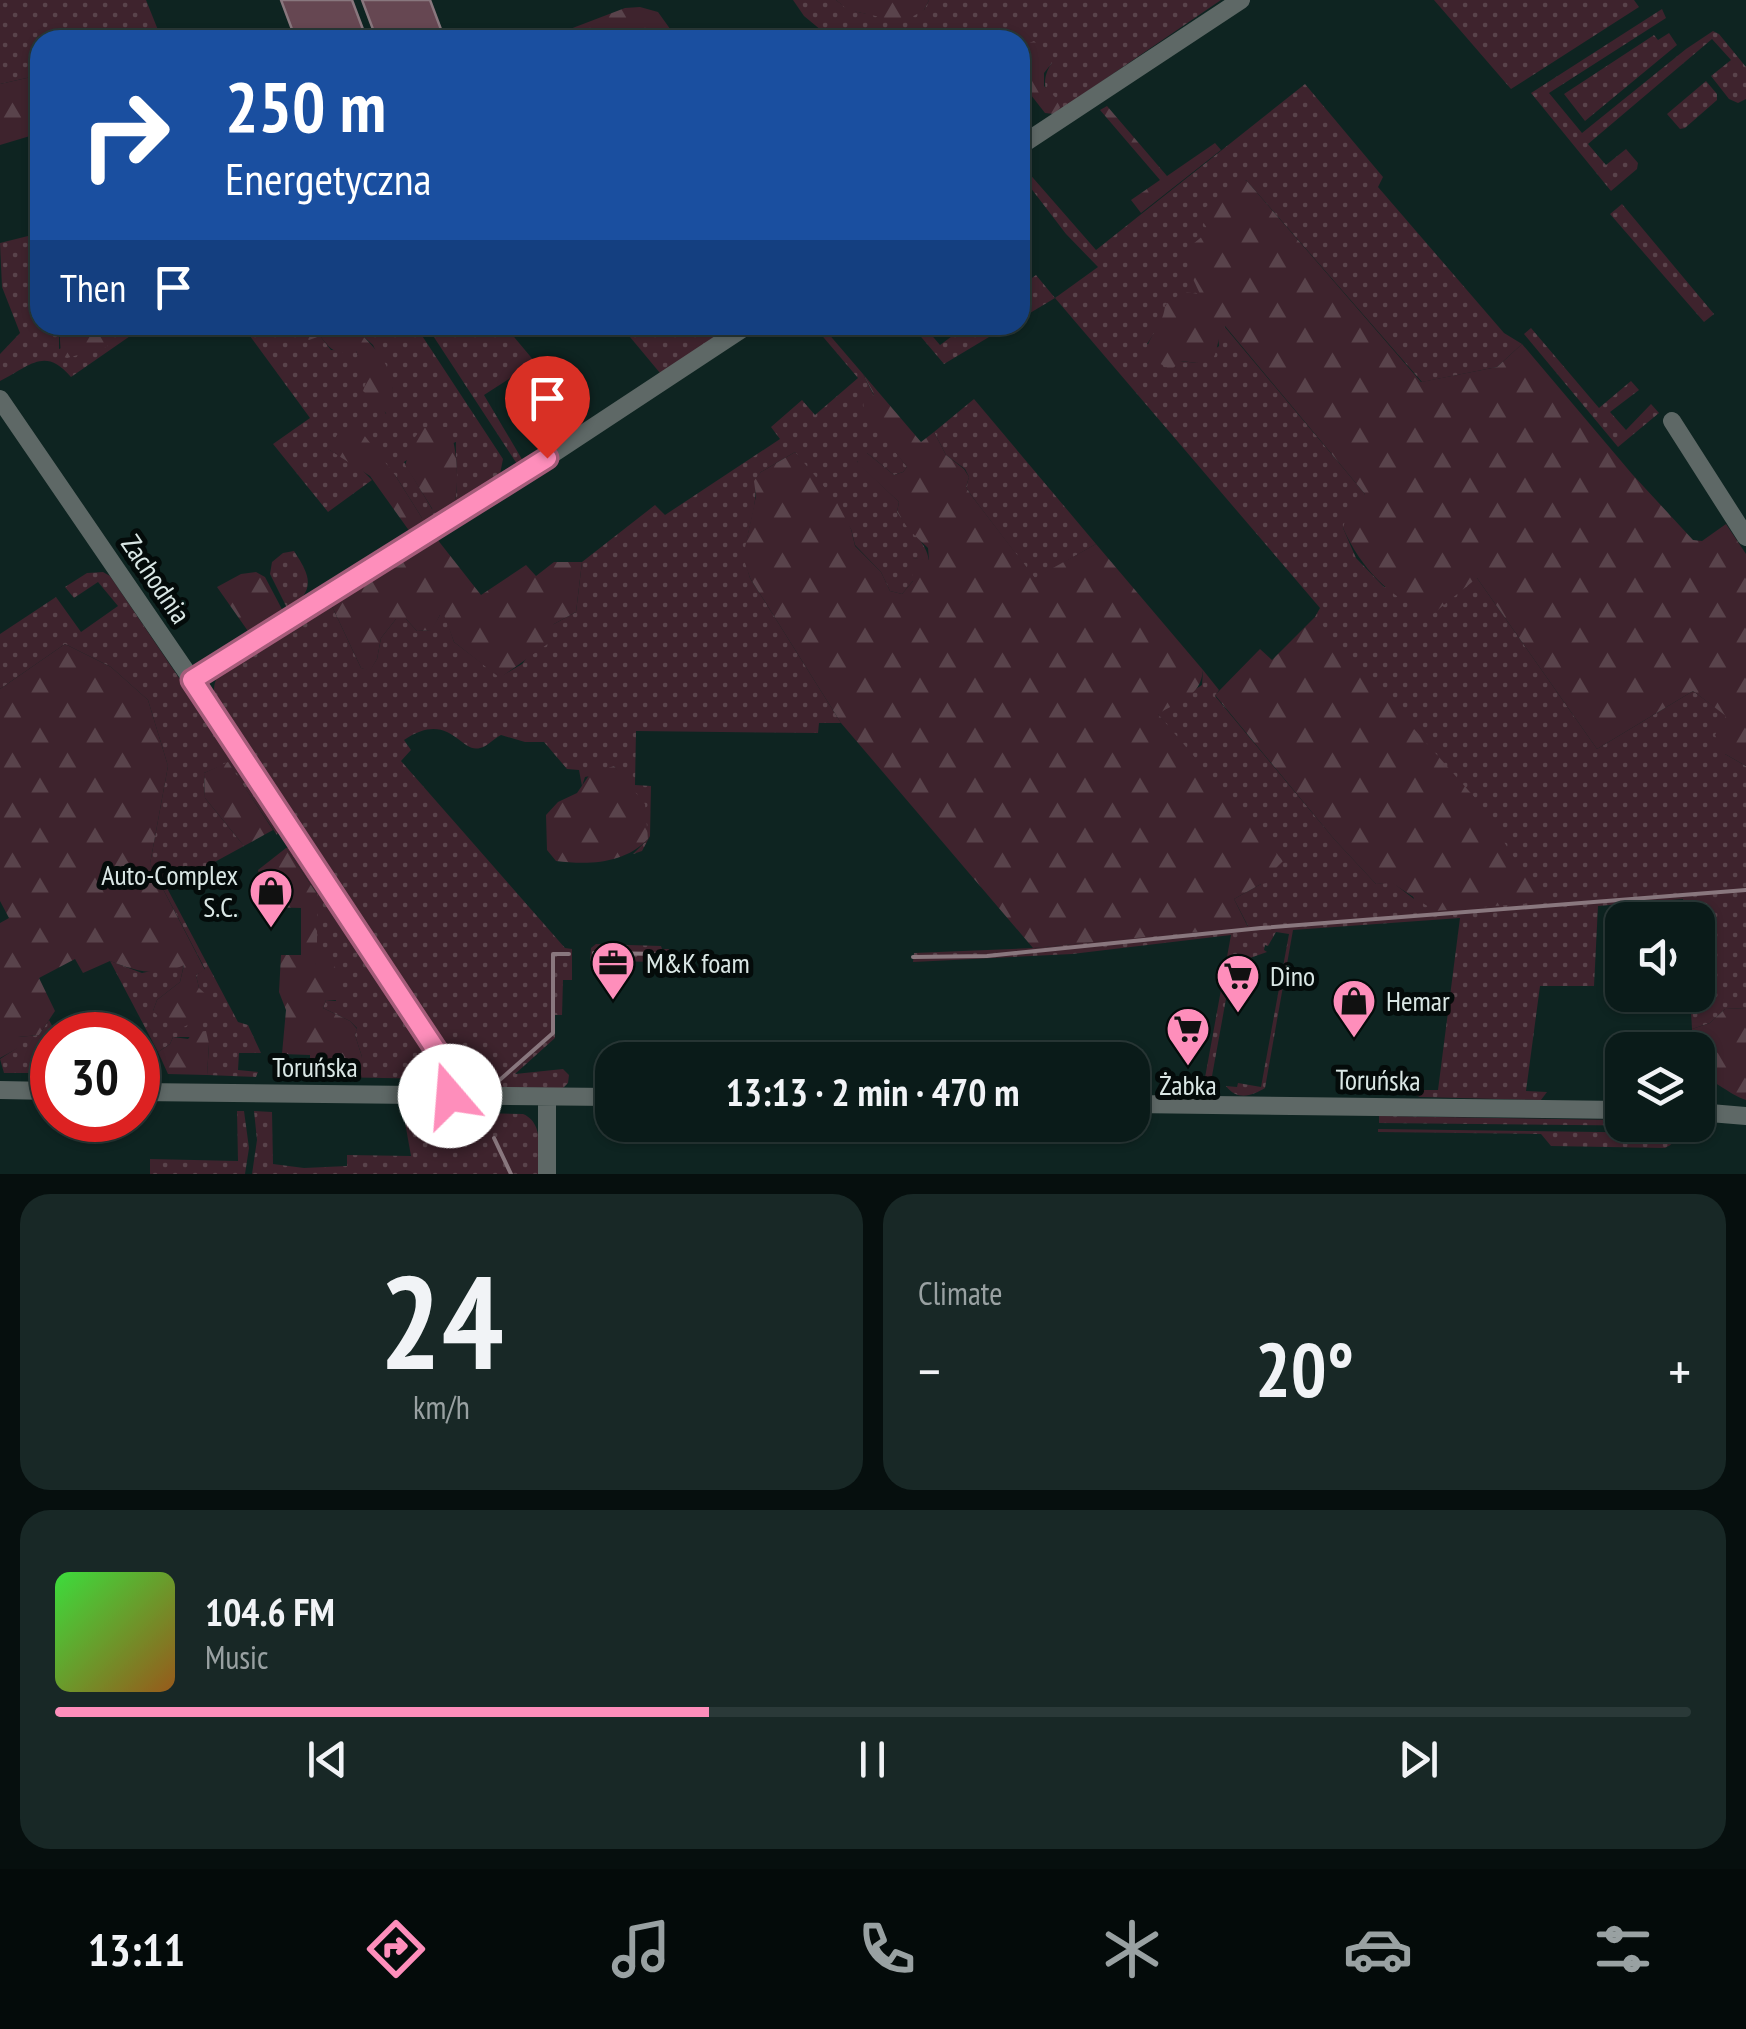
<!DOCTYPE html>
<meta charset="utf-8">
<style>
:root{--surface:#0a1b19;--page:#182826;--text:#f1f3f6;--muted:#99a1a2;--line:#2a3938;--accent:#fe8ebb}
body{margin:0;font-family:"PT Sans Narrow",sans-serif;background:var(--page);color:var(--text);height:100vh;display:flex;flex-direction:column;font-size:38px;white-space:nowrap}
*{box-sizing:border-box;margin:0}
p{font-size:32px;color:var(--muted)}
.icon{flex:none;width:55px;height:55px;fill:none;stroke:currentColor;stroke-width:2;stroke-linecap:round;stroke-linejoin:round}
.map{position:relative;height:1174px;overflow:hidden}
.side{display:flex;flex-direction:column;gap:20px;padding:20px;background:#060f0e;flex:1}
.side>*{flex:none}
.hud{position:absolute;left:30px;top:30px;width:1000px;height:305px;border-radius:30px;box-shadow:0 2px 8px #0004,0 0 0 2px var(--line);background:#1a4fa0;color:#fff;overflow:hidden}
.tools{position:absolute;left:1605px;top:902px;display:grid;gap:20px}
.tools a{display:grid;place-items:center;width:110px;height:110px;border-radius:20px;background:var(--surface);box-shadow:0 2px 8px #0004,0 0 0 2px var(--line);font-size:50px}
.speed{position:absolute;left:30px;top:1012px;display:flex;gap:20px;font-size:50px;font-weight:700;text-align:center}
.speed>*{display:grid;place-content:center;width:130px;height:130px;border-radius:50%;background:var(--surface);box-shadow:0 2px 8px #0004,0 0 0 2px var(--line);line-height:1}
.speed .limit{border:15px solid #d22;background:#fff;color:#111}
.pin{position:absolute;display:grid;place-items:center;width:85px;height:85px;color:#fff;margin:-102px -42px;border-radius:50% 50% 50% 0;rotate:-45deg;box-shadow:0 0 10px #0007}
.pin .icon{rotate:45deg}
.me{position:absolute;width:110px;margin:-55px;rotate:342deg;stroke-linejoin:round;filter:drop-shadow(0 0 8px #0008)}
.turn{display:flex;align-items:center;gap:35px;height:210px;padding:0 30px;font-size:45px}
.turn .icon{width:130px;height:130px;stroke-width:2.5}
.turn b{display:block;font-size:70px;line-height:85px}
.then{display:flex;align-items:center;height:95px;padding:0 30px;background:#0003;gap:20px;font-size:38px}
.big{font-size:75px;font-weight:600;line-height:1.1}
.side .card{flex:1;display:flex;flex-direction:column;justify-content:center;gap:15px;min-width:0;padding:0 35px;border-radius:30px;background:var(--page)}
.side .dial{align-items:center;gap:0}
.dial b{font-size:130px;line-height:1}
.song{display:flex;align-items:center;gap:30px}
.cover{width:120px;height:120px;border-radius:15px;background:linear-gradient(135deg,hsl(120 70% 55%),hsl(30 70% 35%))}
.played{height:10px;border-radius:5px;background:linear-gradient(90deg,var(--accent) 40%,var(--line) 40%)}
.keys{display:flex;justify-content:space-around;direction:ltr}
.heat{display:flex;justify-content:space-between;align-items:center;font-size:55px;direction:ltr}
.side .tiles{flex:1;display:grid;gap:20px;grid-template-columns:1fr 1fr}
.card:last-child{grid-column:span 2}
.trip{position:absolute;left:595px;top:1042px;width:555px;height:100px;border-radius:30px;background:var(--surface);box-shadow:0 2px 8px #0004,0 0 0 2px var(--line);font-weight:600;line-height:100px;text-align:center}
.tab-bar{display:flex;height:160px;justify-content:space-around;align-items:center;background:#040b0a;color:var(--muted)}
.tab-bar .icon{width:70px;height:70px}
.tab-bar .on{color:var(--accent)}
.tab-bar b{font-size:45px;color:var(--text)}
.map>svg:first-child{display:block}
.grass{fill:url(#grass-dots)}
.forest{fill:url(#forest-firs)}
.water{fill:#664752;stroke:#89777e;stroke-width:2.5}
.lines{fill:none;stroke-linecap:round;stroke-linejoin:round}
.stream{stroke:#89777e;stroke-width:4}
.minor{stroke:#5e6866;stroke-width:18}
.route-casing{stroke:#a55c7a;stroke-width:25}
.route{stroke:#fe8ebb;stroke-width:18}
.labels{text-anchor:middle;stroke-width:10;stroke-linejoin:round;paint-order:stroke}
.street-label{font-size:28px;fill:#dae7e5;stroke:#040b0a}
.poi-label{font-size:28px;fill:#dae7e5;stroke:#040b0a;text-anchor:start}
</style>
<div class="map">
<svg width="1746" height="1174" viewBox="0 0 1746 1174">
<defs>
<pattern id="grass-dots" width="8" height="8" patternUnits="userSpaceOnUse" patternTransform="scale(2.5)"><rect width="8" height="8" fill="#3e232d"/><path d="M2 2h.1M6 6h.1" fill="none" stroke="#59434b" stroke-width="1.8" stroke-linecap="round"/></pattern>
<pattern id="forest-firs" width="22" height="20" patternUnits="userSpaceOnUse" patternTransform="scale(2.5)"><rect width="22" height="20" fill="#3e232d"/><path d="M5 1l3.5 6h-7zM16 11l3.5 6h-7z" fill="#59434b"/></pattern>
</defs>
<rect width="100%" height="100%" fill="#0e2421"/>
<path class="grass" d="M0 0H146L162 40H40V75L0 84Z
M793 0H836C860 22 893 13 924 10L929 0H1221L1054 114C1047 94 1039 81 1052 63L1022 45 1020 47V40H833L804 16Z
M1434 0H1634L1639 7 1511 89Z
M1662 9 1666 18 1549 93 1582 133 1686 49 1713 31 1719 34 1746 67V99L1738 103 1729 99 1711 76 1731 60 1712 39 1588 144 1606 165 1626 149 1638 163 1637 169 1611 191 1531 93Z
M1669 33 1677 45 1585 121 1564 94 1654 35 1658 40Z
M1706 81 1717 94V100L1685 128 1680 129 1667 114Z
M1305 84 1383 177 1378 187 1504 333 1522 344 1497 367 1422 382 1246 180 1209 231 1200 295 1164 319 1147 344 1180 361 1197 363 1219 346 1218 336 1224 326 1365 494 1343 528 1356 558 1384 587 1477 578 1597 749 1693 691 1727 716 1725 754 1746 766V1008L1725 1009 1710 1023 1692 1029 1690 995H1698V920H1684L1683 899 1598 906 1594 986H1540L1526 1091 1547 1092 1541 1100 1420 1097 1405 1090H1438L1460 918 1293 930 1265 1088C1253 1095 1238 1102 1226 1086L1237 1087 1238 1083 1261 1087 1289 934 1276 932 1268 946 1265 945 1264 950 1267 952 1250 958 1234 955 1212 1076 1209 1087 1202 1094 1231 935 1072 954 913 962 914 953 1033 948 1248 926 1234 899 1261 884 1197 763 1157 713 1202 685 1203 670 1219 690 1215 696 1334 839 1376 884 1392 882 1414 899 1315 617 1320 608 1055 298 1020 319V287L1036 275 1055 298 1098 267 1066 234 1020 174V163L1096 250Z
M1622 204 1714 314 1704 322 1610 214Z
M40 233V325H59V349L111 328 108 325H146L71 377C45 346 30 366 0 381V354L20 333 2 287 0 243Z
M242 325H306L300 333 320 336 331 350 356 351 386 414 393 389 373 345 351 325H415L503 459 499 479 453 507C460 491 455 461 456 442L407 460 404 462 432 509 443 512 422 525V518L395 475 328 449 359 467 372 480 328 512 273 444 310 418Z
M426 325H504L535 362 484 395 523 461 517 464Z
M620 325H734L660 373Z
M813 325H821L863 374 874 396 869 398 895 451 907 467 903 472 894 475 867 453 857 462 899 502 897 512C908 528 927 542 929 561L913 558V581L902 594 890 591 881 572 855 545 851 529 795 452 761 472 755 481C759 519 737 540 750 578L841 723H819L818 733 636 731 635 785 651 786 650 836 642 851 633 854 648 839 643 810 614 766 604 773 585 777 582 786 579 770 567 769 544 742H525L501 735C494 738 487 747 480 748 460 754 450 709 404 740L411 750 401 761 565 948 572 949V980H563L562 1015H555V1038L515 1074 563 1069 569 1075 568 1083 563 1088 475 1087 464 1083 215 703C213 689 213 680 223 669L330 602 361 668 370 670 377 659 381 638 396 619H406L417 631 431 630 440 615H445L454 642 500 677 522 664 554 624 576 612 582 562 655 505 665 515 780 439 771 427 802 400 815 415 858 378Z
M911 325H923L940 345 967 325H1009L944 364Z
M1531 328 1599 408 1631 381 1639 390 1610 412 1626 430 1651 404 1659 413 1618 447 1524 334Z
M974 399 1096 544 1035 579 971 495 966 487 969 477 965 469 946 455 934 432Z
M294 551C311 577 316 590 288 610L270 574 272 562 283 553Z
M103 572 110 576 280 827 277 835 228 763 204 773 205 798 244 846 167 888 238 1022 248 1025 261 1053H239L238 1070 258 1072 256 1077 207 1075 209 1044 191 1037H173L170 1044 158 1052 110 961 142 973 184 964 180 982 157 1000 153 1011 199 988 196 975 205 969 150 864 168 766 148 700 111 667 65 644 0 689V634L56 597 81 632 118 606 98 582 74 598 65 587 87 573Z
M286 848H295L435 1061 437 1079 277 1076 275 1072 336 1073 362 1057 355 1035 357 1028 350 1021 323 1008 326 1000 336 1001 334 991 315 967 317 894Z
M596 944 661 946 662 949H669V962L590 961 591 948Z
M49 1020 57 1035H52V1073H4L0 1059 17 1048 18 1037 39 1035Z
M237 1111H244L249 1148 245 1174H150V1159L238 1161Z
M254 1111 272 1112 273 1164 304 1168 347 1166V1155L411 1156 403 1111 523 1114C545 1123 538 1153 538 1174H252L257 1140Z
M1379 1116 1622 1120V1125L1673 1126 1379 1123Z
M1378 1129 1675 1133C1676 1141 1672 1145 1665 1148L1551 1146 1541 1134 1378 1132Z"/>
<path class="forest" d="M836 0H929L924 10 903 22 848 10Z
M640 7 658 12 678 40C641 40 635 16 597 37L598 40H571L570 29 625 8Z
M1034 41 1052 57V63L1044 73V86L1059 101 1060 108 1054 114 1045 113 1020 81V47Z
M40 75V133L0 145V84Z
M1107 106 1167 176 1215 143 1221 150 1141 213 1131 200 1160 180 1100 110Z
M1246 180 1421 382 1497 367 1522 344 1632 474 1693 540 1702 541 1726 524 1746 554V766L1725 754 1715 735 1726 716 1693 691 1597 749 1477 578 1429 617C1387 592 1363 572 1343 528L1348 510 1365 494 1225 326C1217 335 1219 348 1213 359L1197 363 1181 361 1171 370 1145 355C1148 335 1164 325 1165 305L1183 292 1200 294 1188 268V248L1209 231 1197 213Z
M59 325H108L112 335 107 347 67 358 61 356Z
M306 325H351C369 341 392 363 393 389 393 397 389 407 387 414L363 391 367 379 356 351C337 355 332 352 320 336L309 340 300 333Z
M863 374 921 442 934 432 946 455 964 469 969 477 966 487 971 495 1035 578 1096 544 1203 670C1201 697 1178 701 1158 714L1283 861 1273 871 1272 882 1261 884 1234 899 1248 927 1033 948 841 723 750 578 743 557 756 496 754 481 761 472 795 452 836 501 851 529 855 546 881 572 890 591 902 594 913 581V558L929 560 928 548 909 530 897 512 899 502 857 463 861 452 867 453 894 475 903 472 907 467 864 413 863 400 874 395Z
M351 425 357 426 395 475 422 518V525L410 532 370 476 328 449 337 435Z
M423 427H447C458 439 460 492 453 507L443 512 433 510 405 465 415 437Z
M437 539 481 595 526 565 536 576 554 562H582L576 612 554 624 549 643 500 678 454 642 444 615H440L432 630 417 631 406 619H396L381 638 377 659 370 671 361 668 330 602 412 550Z
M256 572 265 577 284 613 250 634 217 587 241 574Z
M1315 617 1476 799 1543 902 1435 911 1392 883 1376 884 1334 839 1215 695 1260 649 1272 660Z
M65 644 111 667 148 700 168 766 150 864 205 970 196 975 199 988 211 999 208 1014 180 1029 161 1019 153 1011 157 1000 180 982 184 965C157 978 136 971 110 961L83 973 75 959 39 978 55 1011 39 1035 18 1037V1048L0 1058V923L9 918 0 901V689Z
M228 762 273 830 244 846 205 798 204 773Z
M614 766 645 804 648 839C624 864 589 865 556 861L547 850 546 815 558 802 577 793 592 771 603 773 605 769Z
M286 848 317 894V944L322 947 315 965 327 956 339 973 335 990 346 994 347 1000H326L323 1008 350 1021 357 1029 355 1035 362 1057 359 1064 347 1066 336 1073H310V1055L282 1054 286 1010 279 992 281 955H301V908L265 907 258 870Z
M1746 1008V1100C1728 1094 1719 1082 1698 1075V1050H1694L1692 1029 1710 1023 1725 1009Z
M206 1031 209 1044 207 1075 168 1074 158 1052 170 1044 173 1037 188 1039 194 1032Z"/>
<path class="water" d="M281 0H352L367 40H296Z
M362 0H430L445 40H377Z"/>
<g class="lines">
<path class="stream" d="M594 953 664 954
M913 957 987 956 1261 928 1746 890
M494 1085 553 1033V954H569
M494 1138 511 1174"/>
<path class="minor" d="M1020 146 1241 0
M0 399 192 680 438 1053 449 1076 450 1095
M1672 421 1746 537
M192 680 519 476 748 325
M0 1090 52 1091
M138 1092 612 1097
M1132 1104 1622 1110
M1698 1112 1746 1116
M547 1174V1097"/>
</g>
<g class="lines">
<defs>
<path id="route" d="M450 1096 449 1076 438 1053 192 680 547 458"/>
</defs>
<use href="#route" class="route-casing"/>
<use href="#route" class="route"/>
</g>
<defs>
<symbol id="shop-pin" viewBox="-11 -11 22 30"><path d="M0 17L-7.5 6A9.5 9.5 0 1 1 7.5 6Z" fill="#fe8ebb" stroke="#040b0a"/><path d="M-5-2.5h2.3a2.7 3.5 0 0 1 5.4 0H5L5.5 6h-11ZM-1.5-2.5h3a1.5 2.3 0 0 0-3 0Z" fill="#111"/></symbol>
<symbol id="office-pin" viewBox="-11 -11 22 30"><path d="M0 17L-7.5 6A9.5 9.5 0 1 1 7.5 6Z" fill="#fe8ebb" stroke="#040b0a"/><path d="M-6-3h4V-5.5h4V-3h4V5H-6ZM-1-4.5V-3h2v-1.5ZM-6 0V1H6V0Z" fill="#111"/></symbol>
<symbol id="supermarket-pin" viewBox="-11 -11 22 30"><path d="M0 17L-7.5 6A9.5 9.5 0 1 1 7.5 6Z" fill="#fe8ebb" stroke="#040b0a"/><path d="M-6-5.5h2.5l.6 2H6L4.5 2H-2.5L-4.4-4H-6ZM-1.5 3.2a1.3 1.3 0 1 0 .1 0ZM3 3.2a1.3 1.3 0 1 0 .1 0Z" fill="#111"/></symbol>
</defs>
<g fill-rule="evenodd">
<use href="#shop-pin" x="246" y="866" width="50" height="68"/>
<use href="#office-pin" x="588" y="938" width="50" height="68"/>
<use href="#supermarket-pin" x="1213" y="951" width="50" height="68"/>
<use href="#shop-pin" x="1329" y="976" width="50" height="68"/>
<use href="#supermarket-pin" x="1163" y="1004" width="50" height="68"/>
</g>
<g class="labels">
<g class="street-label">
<text transform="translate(156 579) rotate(56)" y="10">Zachodnia</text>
<text x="315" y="1077">Toruńska</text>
<text transform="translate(1378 1080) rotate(1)" y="10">Toruńska</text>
</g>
<g class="poi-label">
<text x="238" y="885" text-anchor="end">Auto-Complex<tspan x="238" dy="32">S.C.</tspan></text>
<text x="646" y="973">M&amp;K foam</text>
<text x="1270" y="986">Dino</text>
<text x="1386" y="1011">Hemar</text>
<text x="1188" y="1095" text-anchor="middle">Żabka</text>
</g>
</g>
</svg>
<div class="tools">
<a><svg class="icon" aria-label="sound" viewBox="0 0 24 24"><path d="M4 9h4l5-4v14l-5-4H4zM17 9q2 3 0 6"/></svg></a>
<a><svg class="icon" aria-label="layers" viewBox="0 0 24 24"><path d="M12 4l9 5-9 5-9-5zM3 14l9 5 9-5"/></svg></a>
</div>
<div class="speed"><div class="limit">30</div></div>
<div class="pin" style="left:547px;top:458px;background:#d93025"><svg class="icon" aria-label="arrive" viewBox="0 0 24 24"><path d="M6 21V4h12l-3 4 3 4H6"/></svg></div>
<svg class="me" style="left:450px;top:1096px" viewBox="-20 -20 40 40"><circle r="19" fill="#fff"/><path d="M0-13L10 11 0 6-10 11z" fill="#fe8ebb"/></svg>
<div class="trip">13:13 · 2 min · 470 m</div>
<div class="hud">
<div class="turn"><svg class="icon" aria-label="right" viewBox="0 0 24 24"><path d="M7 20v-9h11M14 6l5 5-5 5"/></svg><div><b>250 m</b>Energetyczna</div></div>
<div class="then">Then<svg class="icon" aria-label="arrive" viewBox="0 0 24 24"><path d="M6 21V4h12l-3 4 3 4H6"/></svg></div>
</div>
</div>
<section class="side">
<div class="tiles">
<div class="card dial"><b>24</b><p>km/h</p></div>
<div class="card"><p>Climate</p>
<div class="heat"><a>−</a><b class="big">20°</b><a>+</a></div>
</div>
<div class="card">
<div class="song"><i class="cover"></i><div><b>104.6 FM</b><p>Music</p></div></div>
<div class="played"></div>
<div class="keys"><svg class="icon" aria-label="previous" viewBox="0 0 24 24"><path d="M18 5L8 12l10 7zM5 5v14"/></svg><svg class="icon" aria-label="pause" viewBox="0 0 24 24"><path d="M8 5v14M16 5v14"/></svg><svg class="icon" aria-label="next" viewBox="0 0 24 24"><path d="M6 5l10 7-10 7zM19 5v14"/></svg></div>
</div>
</div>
</section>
<nav class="tab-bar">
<b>13:11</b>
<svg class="icon on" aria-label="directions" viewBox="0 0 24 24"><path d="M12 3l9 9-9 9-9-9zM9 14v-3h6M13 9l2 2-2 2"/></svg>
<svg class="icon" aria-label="music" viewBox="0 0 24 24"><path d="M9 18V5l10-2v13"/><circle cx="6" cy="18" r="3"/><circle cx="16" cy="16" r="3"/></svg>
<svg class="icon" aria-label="phone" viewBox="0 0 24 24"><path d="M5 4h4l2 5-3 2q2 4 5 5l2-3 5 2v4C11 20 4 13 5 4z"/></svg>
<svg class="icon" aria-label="climate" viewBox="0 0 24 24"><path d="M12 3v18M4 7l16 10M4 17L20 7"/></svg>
<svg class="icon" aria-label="car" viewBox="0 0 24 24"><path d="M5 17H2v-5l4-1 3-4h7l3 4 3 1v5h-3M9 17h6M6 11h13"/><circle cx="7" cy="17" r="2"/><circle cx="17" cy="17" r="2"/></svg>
<svg class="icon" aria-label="filters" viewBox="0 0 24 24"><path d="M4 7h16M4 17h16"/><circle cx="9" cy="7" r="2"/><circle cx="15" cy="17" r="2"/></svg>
</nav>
